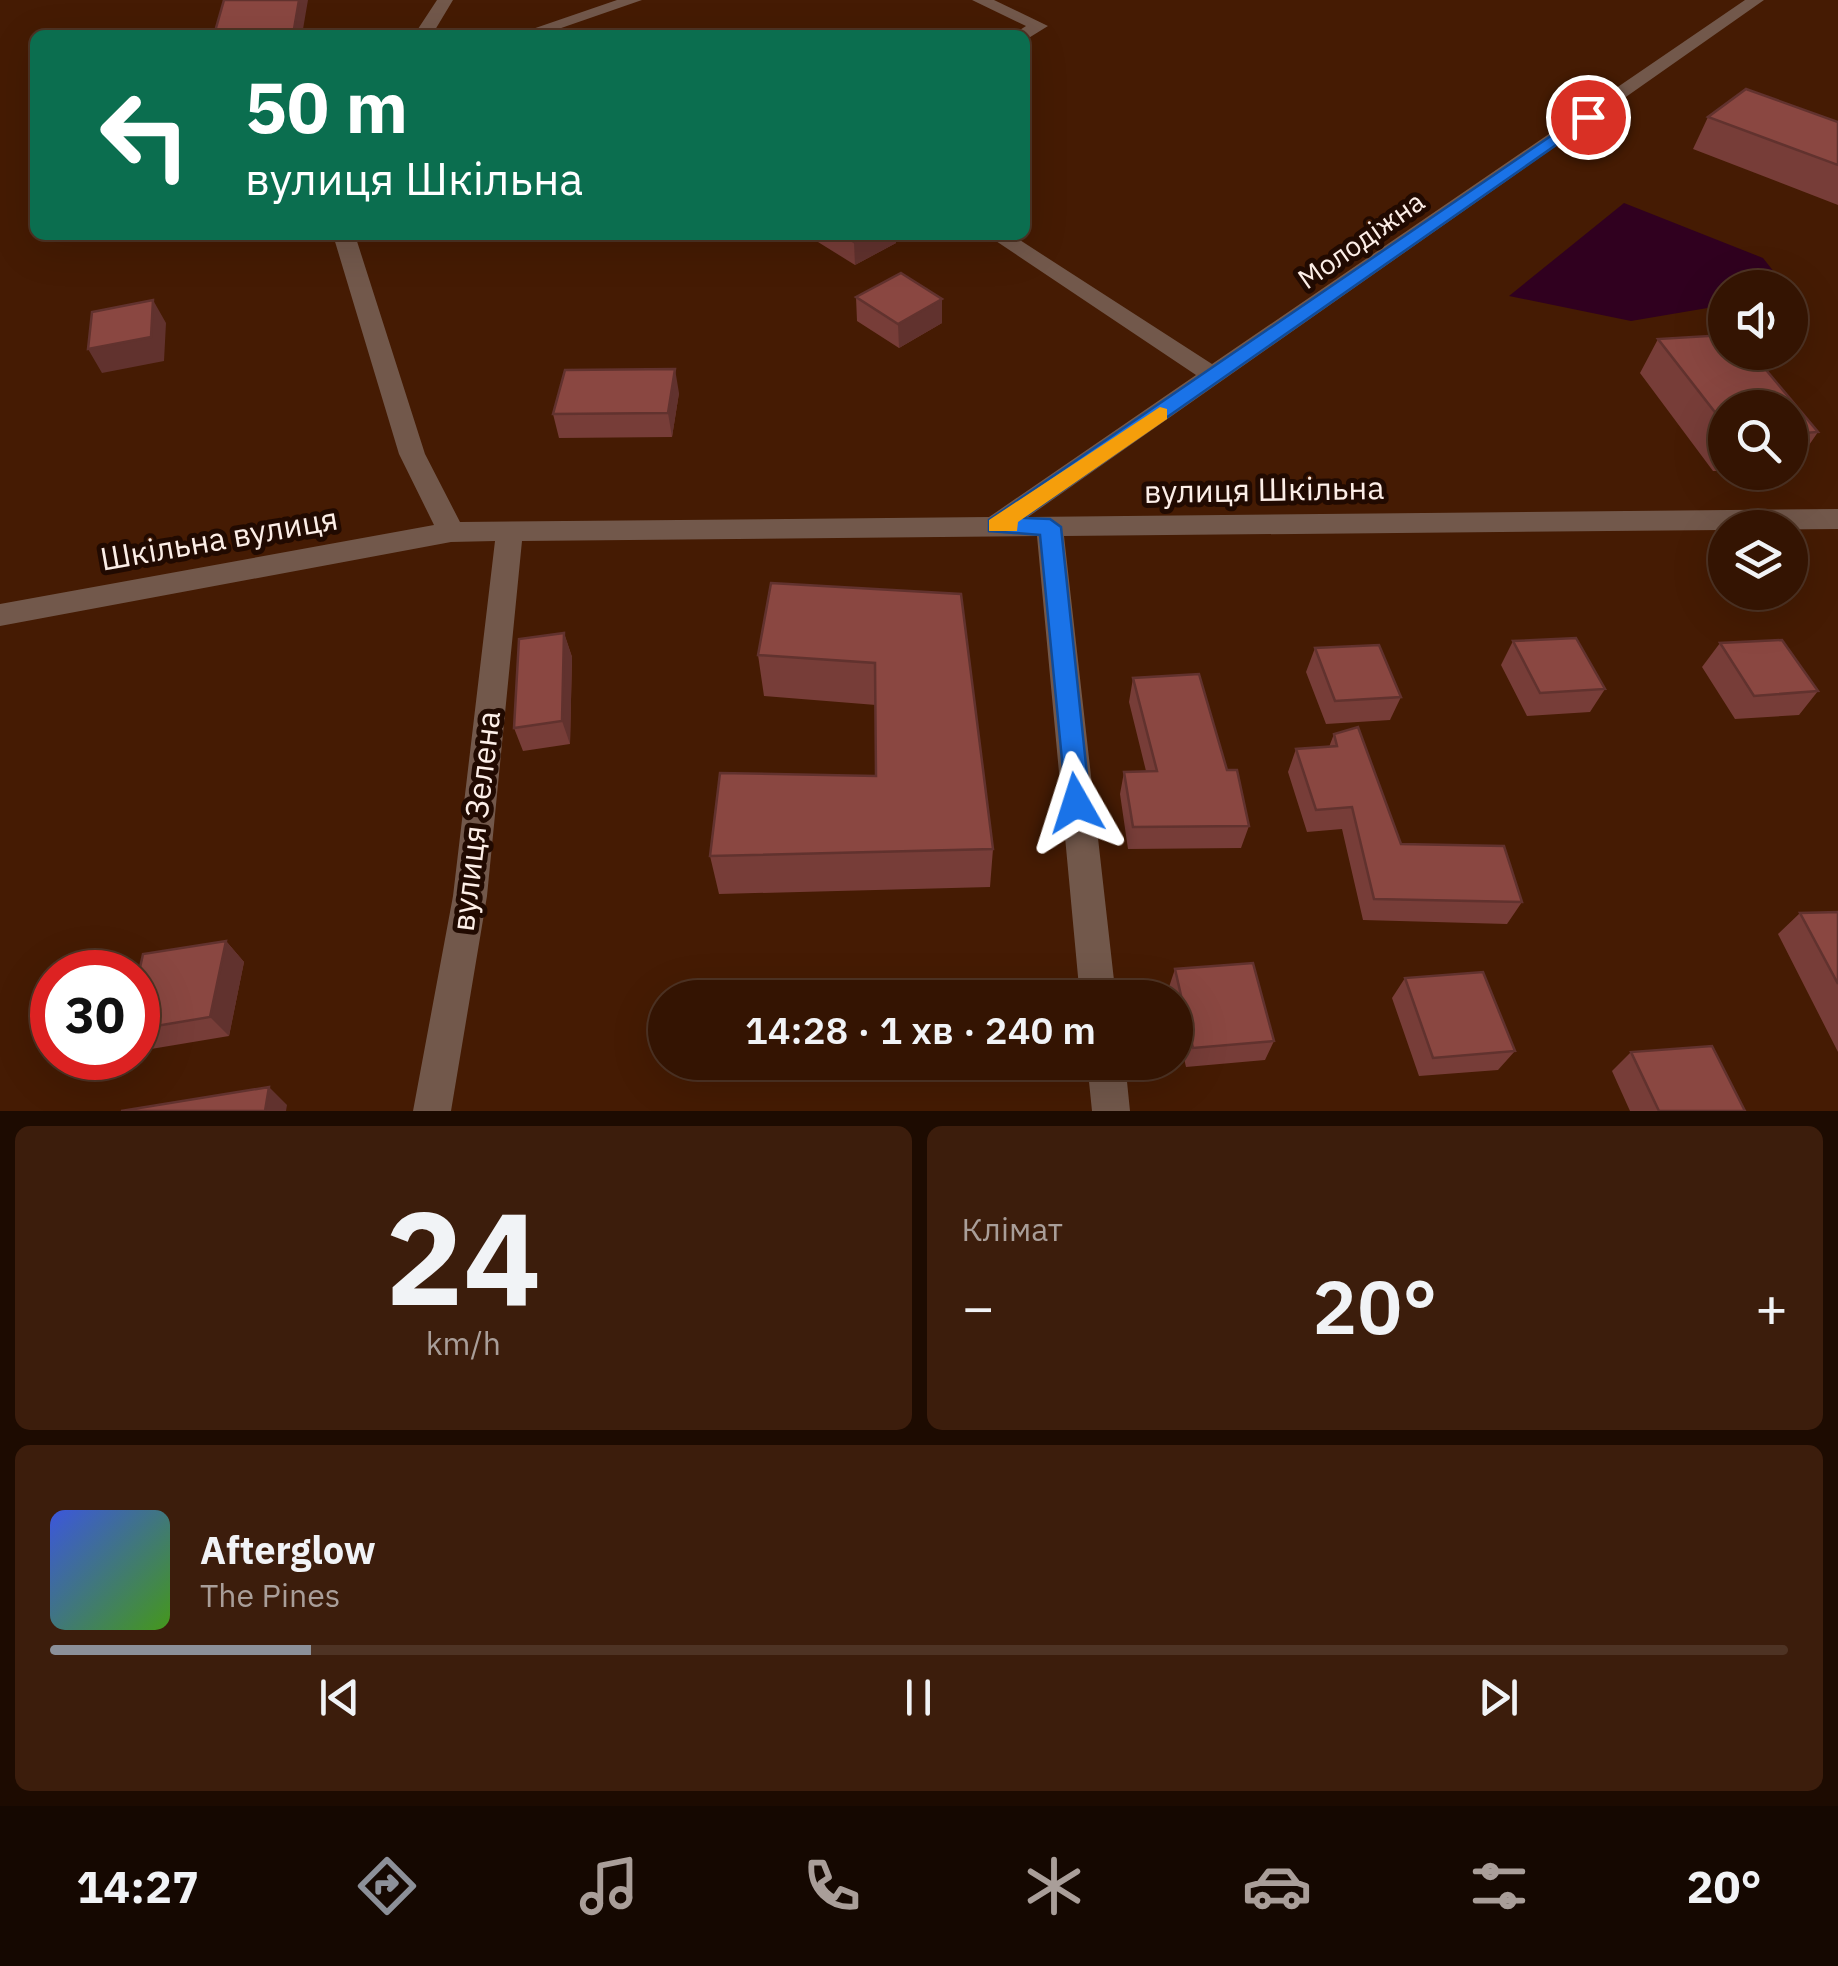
<!DOCTYPE html>
<html lang="uk">
<meta charset="utf-8">
<style>
:root{--surface:#341402;--page:#3c1d0c;--text:#f1f3f6;--muted:#a99e99;--line:#4e3324;--accent:#8c9099}
body{margin:0;font-family:"IBM Plex Sans",sans-serif;background:var(--page);color:var(--text);height:100vh;display:flex;flex-direction:column;font-size:38px;white-space:nowrap}
*{box-sizing:border-box;margin:0}
p{font-size:32px;color:var(--muted)}
.icon{flex:none;width:55px;height:55px;fill:none;stroke:currentColor;stroke-width:2;stroke-linecap:round;stroke-linejoin:round}
.map{position:relative;height:1111px;overflow:hidden}
.side{display:flex;flex-direction:column;gap:15px;padding:15px;background:#1d0b01;flex:1}
.side>*{flex:none}
.guide{position:absolute;left:30px;top:30px;width:1000px;height:210px;border-radius:15px;box-shadow:0 10px 40px #0002,0 0 0 2px var(--line);background:#0b6e4f;color:#fff;overflow:hidden}
.fabs{position:absolute;left:1708px;top:270px;display:grid;gap:20px}
.fabs a{display:grid;place-items:center;width:100px;height:100px;border-radius:50%;background:var(--surface);box-shadow:0 10px 40px #0002,0 0 0 2px var(--line);font-size:50px}
.speed{position:absolute;left:30px;top:950px;display:flex;gap:20px;font-size:50px;font-weight:700;text-align:center}
.speed>*{display:grid;place-content:center;width:130px;height:130px;border-radius:50%;background:var(--surface);box-shadow:0 10px 40px #0002,0 0 0 2px var(--line);line-height:1}
.speed .limit{border:15px solid #d22;background:#fff;color:#111}
.pin{position:absolute;display:grid;place-items:center;width:85px;height:85px;color:#fff;margin:-42px;border:5px solid #fff;border-radius:50%;box-shadow:0 2px 10px #0007}
.me{position:absolute;width:110px;margin:-55px;rotate:354deg;stroke-linejoin:round;filter:drop-shadow(0 0 8px #0008)}
.turn{display:flex;align-items:center;gap:35px;height:210px;padding:0 50px;font-size:45px}
.turn .icon{width:130px;height:130px;stroke-width:2.5}
.turn b{display:block;font-size:70px;line-height:85px}
.big{font-size:75px;font-weight:600;line-height:1.1}
.side .card{flex:1;display:flex;flex-direction:column;justify-content:center;gap:15px;min-width:0;padding:0 35px;border-radius:15px;background:var(--page)}
.side .dial{align-items:center;gap:0}
.dial b{font-size:130px;line-height:1}
.song{display:flex;align-items:center;gap:30px}
.cover{width:120px;height:120px;border-radius:15px;background:linear-gradient(135deg,hsl(230 70% 55%),hsl(100 70% 35%))}
.played{height:10px;border-radius:5px;background:linear-gradient(90deg,var(--accent) 15%,var(--line) 15%)}
.keys{display:flex;justify-content:space-around;direction:ltr}
.heat{display:flex;justify-content:space-between;align-items:center;font-size:55px;direction:ltr}
.side .tiles{flex:1;display:grid;gap:15px;grid-template-columns:1fr 1fr}
.card:last-child{grid-column:span 2}
.trip{position:absolute;left:648px;top:980px;width:545px;height:100px;border-radius:50px;background:var(--surface);box-shadow:0 10px 40px #0002,0 0 0 2px var(--line);font-weight:600;line-height:100px;text-align:center}
.dock{display:flex;height:160px;justify-content:space-around;align-items:center;background:#150801;color:var(--muted)}
.dock .icon{width:70px;height:70px}
.dock .selected{color:var(--accent)}
.dock b{font-size:45px;color:var(--text)}
.map>svg:first-child{display:block}
.water{fill:#30001f}
.lines{fill:none;stroke-linecap:round;stroke-linejoin:round}
.minor{fill:#72584b;fill-rule:evenodd}
.wall{fill:#773d38}
.shaded-wall{fill:#61322e}
.building{fill:#8a4741;stroke:#61322e;stroke-width:2.5}
.route{fill:#1a73e8;stroke:#114b97;stroke-width:2.5}
.slow{fill:#f59e0b}
.labels{text-anchor:middle;stroke-width:10;stroke-linejoin:round;paint-order:stroke}
.far-street-label{font-size:28px;fill:#fceee7;stroke:#210a01}
.street-label{font-size:32px;fill:#fceee7;stroke:#210a01}
</style>
<div class="map">
<svg width="1838" height="1111" viewBox="0 0 1838 1111">
<rect width="100%" height="100%" fill="#451b03"/>
<path class="water" d="M1624 203 1763 258 1786 287 1725 288V305L1631 321 1509 296Z"/>
<g class="lines">
<path class="minor" d="M437 0H453L432 35H414Z
M617 0H642L541 35H515Z
M972 0H994L1048 26 1027 39 1012 35 1026 26Z
M1745 0H1764L1028 517 1838 509V529L1064 536 1116 998H1080L1037 536 522 541 487 896 451 1111H413L453 896 495 541 451 542 0 626V604L434 525 399 454 333 235H355L425 454 460 522 989 517 1196 375 987 235H1012L1212 364Z
M1087 1062H1125L1130 1111H1092Z"/>
</g>
<path class="wall" d="M1708 117 1838 122V205L1693 149Z
M817 235H896V243L855 265 818 242Z
M856 297 942 323 899 348 857 321Z
M1725 335V352H1751L1818 432 1794 467H1790V408H1725V471H1713L1640 373 1658 339Z
M679 393 672 437 559 438 553 414Z
M961 594 993 849 990 887 719 894 710 856 876 776V705L764 696 758 655Z
M564 633 572 657 570 744 523 751 514 728Z
M1513 641 1605 689 1590 712 1527 716 1501 665Z
M1720 643 1818 691 1799 715 1735 719 1702 667Z
M1315 648 1401 697 1390 720 1326 724 1306 672Z
M1133 678 1227 770 1249 826 1241 848 1128 849 1120 794 1124 772 1146 771 1129 702Z
M1334 734 1401 844 1522 902 1507 924 1363 920 1342 829 1307 832 1288 772 1296 749 1329 747Z
M1838 912V1052L1778 934 1800 913Z
M226 941 244 962 229 1036 145 1050 138 1043V977Z
M1175 969 1274 1041 1265 1060 1186 1067 1175 1019V998H1170L1168 990Z
M1405 978 1515 1051 1498 1070 1419 1076 1392 998Z
M1631 1052 1745 1111H1630L1612 1071Z"/>
<path class="shaded-wall" d="M299 0H308L302 35H293Z
M867 235H896V243L855 265 854 242Z
M942 299V323L899 348 898 324Z
M153 300 166 323 164 361 102 373 88 349Z
M675 369 679 393 672 437 668 413Z
M564 633 572 657 570 744 562 721Z
M226 941 244 962 229 1036 210 1017Z
M269 1087 287 1105 286 1111H265Z"/>
<path class="building" d="M224 0H299L293 35H214Z
M1746 89 1838 122V165L1708 117Z
M843 235H867L854 242Z
M901 273 942 299 898 324 856 297Z
M153 300 151 337 88 349 92 312Z
M1725 335V352H1751L1818 432 1790 434V408H1725V425L1658 339Z
M675 369 668 413 553 414 565 370Z
M771 583 961 594 993 849 710 856 720 773 876 776 875 663 758 655Z
M564 633 562 721 514 728 519 639Z
M1576 638 1605 689 1540 693 1513 641Z
M1782 640 1818 691 1754 696 1720 643Z
M1379 645 1401 697 1335 701 1315 648Z
M1199 674 1227 770H1237L1249 826 1133 827 1124 772 1157 771 1133 678Z
M1358 727 1401 844 1504 846 1522 902 1374 899 1352 807 1316 810 1296 749 1337 746 1334 734Z
M1838 912V984L1800 913Z
M226 941 210 1017 138 1029V977L143 954Z
M1253 963 1274 1041 1193 1048 1175 969Z
M1483 972 1515 1051 1433 1058 1405 978Z
M1712 1046 1745 1111H1659L1631 1052Z
M269 1087 265 1111H121Z"/>
<path class="route" d="M1583 114 1596 117 1023 518 1050 519 1061 527 1090 803 1086 811H1067L1040 535 989 531V520Z"/>
<path class="slow" d="M1160 407 1167 409V419L1018 522 1017 531H989V520Z"/>
<g class="labels">
<g class="far-street-label">
<text transform="translate(1361 240) rotate(-35)" y="10">Молодіжна</text>
</g>
<g class="street-label">
<text transform="translate(1264 490) rotate(-1)" y="11">вулиця Шкільна</text>
<text transform="translate(219 539) rotate(-10)" y="11">Шкільна вулиця</text>
<text transform="translate(476 821) rotate(-83)" y="11">вулиця Зелена</text>
</g>
</g>
</svg>
<div class="fabs">
<a><svg class="icon" aria-label="sound" viewBox="0 0 24 24"><path d="M4 9h4l5-4v14l-5-4H4zM17 9q2 3 0 6"/></svg></a>
<a><svg class="icon" aria-label="search" viewBox="0 0 24 24"><circle cx="10" cy="10" r="6"/><path d="M15 15l6 6"/></svg></a>
<a><svg class="icon" aria-label="layers" viewBox="0 0 24 24"><path d="M12 4l9 5-9 5-9-5zM3 14l9 5 9-5"/></svg></a>
</div>
<div class="speed"><div class="limit">30</div></div>
<div class="pin" style="left:1588px;top:117px;background:#d93025"><svg class="icon" aria-label="arrive" viewBox="0 0 24 24"><path d="M6 21V4h12l-3 4 3 4H6"/></svg></div>
<svg class="me" style="left:1076px;top:803px" viewBox="-20 -20 40 40"><path d="M0-17L14 15 0 8-14 15z" fill="#1a73e8" stroke="#fff" stroke-width="4"/></svg>
<div class="trip">14:28 · 1 хв · 240 m</div>
<div class="guide">
<div class="turn"><svg class="icon" aria-label="left" viewBox="0 0 24 24"><path d="M17 20v-9H6M10 6l-5 5 5 5"/></svg><div><b>50 m</b>вулиця Шкільна</div></div>
</div>
</div>
<section class="side">
<div class="tiles">
<div class="card dial"><b>24</b><p>km/h</p></div>
<div class="card"><p>Клімат</p>
<div class="heat"><a>−</a><b class="big">20°</b><a>+</a></div>
</div>
<div class="card">
<div class="song"><i class="cover"></i><div><b>Afterglow</b><p>The Pines</p></div></div>
<div class="played"></div>
<div class="keys"><svg class="icon" aria-label="previous" viewBox="0 0 24 24"><path d="M18 5L8 12l10 7zM5 5v14"/></svg><svg class="icon" aria-label="pause" viewBox="0 0 24 24"><path d="M8 5v14M16 5v14"/></svg><svg class="icon" aria-label="next" viewBox="0 0 24 24"><path d="M6 5l10 7-10 7zM19 5v14"/></svg></div>
</div>
</div>
</section>
<nav class="dock">
<b>14:27</b>
<svg class="icon selected" aria-label="directions" viewBox="0 0 24 24"><path d="M12 3l9 9-9 9-9-9zM9 14v-3h6M13 9l2 2-2 2"/></svg>
<svg class="icon" aria-label="music" viewBox="0 0 24 24"><path d="M9 18V5l10-2v13"/><circle cx="6" cy="18" r="3"/><circle cx="16" cy="16" r="3"/></svg>
<svg class="icon" aria-label="phone" viewBox="0 0 24 24"><path d="M5 4h4l2 5-3 2q2 4 5 5l2-3 5 2v4C11 20 4 13 5 4z"/></svg>
<svg class="icon" aria-label="climate" viewBox="0 0 24 24"><path d="M12 3v18M4 7l16 10M4 17L20 7"/></svg>
<svg class="icon" aria-label="car" viewBox="0 0 24 24"><path d="M5 17H2v-5l4-1 3-4h7l3 4 3 1v5h-3M9 17h6M6 11h13"/><circle cx="7" cy="17" r="2"/><circle cx="17" cy="17" r="2"/></svg>
<svg class="icon" aria-label="filters" viewBox="0 0 24 24"><path d="M4 7h16M4 17h16"/><circle cx="9" cy="7" r="2"/><circle cx="15" cy="17" r="2"/></svg>
<b>20°</b>
</nav>
